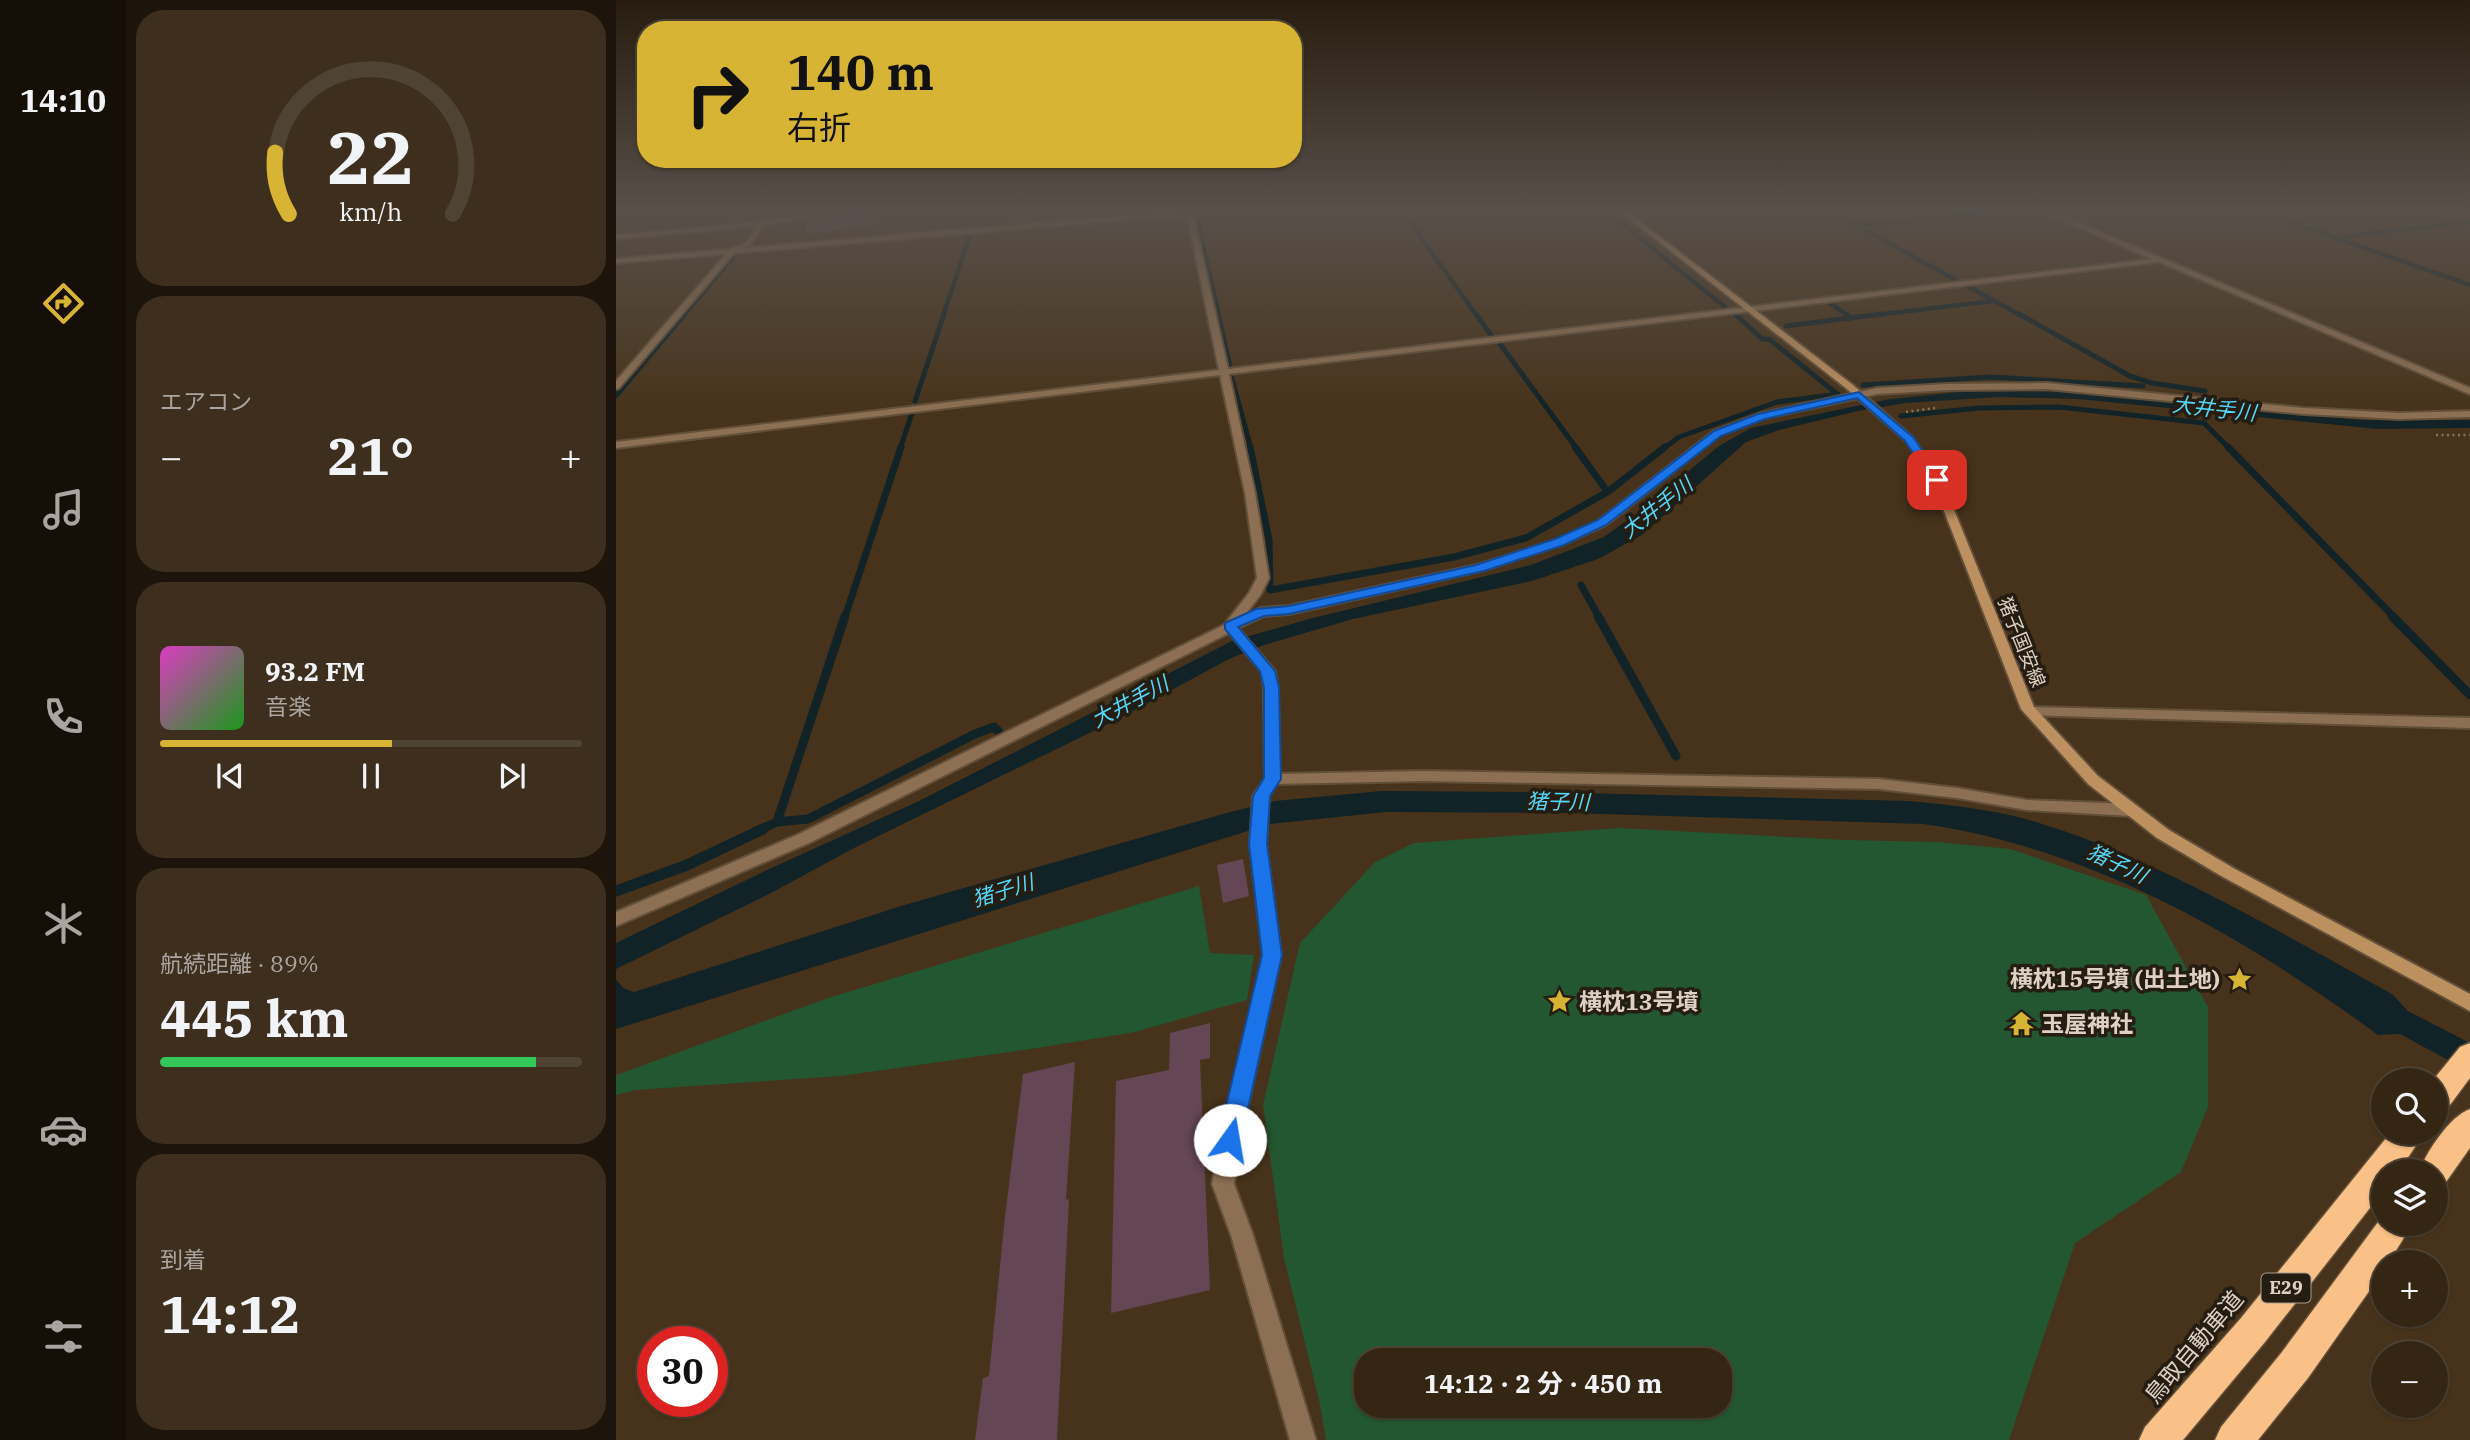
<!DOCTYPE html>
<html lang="ja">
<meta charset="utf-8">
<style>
:root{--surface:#352614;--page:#3d2e1d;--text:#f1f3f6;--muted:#aaa5a0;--line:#4f4334;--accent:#d8b434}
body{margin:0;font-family:"IBM Plex Serif","Noto Sans JP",serif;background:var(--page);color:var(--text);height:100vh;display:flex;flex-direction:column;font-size:26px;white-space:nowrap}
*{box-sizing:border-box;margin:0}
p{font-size:23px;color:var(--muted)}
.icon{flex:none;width:38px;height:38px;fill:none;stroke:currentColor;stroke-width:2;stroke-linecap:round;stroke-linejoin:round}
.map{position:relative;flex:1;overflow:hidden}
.drawer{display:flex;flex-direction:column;gap:10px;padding:10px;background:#1d150b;width:490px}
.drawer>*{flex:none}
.hud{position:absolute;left:21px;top:21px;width:665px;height:147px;border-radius:28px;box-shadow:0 2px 5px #0004,0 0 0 2px var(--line);background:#d8b434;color:#111;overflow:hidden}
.controls{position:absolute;left:1755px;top:1068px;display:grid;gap:14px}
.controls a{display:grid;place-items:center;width:77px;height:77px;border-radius:50%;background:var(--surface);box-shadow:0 2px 5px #0004,0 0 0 2px var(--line);font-size:35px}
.speed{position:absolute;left:21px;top:1326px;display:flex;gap:14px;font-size:35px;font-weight:700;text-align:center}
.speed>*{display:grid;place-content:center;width:91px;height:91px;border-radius:50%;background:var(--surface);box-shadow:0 2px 5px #0004,0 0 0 2px var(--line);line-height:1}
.speed .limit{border:10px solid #d22;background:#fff;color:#111}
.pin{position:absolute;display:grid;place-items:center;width:60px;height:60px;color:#fff;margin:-30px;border-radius:14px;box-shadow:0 4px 10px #0006}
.me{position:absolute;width:77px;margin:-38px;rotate:13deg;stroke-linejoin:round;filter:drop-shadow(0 0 5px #0008)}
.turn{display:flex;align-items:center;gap:24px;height:147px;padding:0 35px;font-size:32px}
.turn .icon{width:91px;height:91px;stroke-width:2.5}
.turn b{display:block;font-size:49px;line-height:60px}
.big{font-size:52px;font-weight:700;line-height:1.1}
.drawer .widget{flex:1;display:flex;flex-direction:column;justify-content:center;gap:10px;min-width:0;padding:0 24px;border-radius:28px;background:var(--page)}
.drawer .dial{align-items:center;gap:0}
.dial svg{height:182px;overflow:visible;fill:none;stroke:var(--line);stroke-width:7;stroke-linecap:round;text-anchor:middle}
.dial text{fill:var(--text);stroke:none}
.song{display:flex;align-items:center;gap:21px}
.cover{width:84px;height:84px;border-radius:10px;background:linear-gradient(135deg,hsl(310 70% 55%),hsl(120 70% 35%))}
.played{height:7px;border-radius:4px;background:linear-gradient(90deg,var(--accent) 55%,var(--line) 55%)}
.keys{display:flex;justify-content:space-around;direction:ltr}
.heat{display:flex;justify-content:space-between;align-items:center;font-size:38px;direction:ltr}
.charge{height:10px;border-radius:5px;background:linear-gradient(90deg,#34c759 89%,var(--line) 0)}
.trip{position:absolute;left:738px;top:1348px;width:378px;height:70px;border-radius:28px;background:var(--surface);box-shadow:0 2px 5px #0004,0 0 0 2px var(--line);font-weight:700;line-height:70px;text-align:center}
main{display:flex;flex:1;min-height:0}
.dock{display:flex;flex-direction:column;width:126px;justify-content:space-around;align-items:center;background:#150f08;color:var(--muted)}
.dock .icon{width:49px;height:49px}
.dock .on{color:var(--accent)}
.dock b{font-size:32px;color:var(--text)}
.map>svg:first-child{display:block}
.green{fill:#225731;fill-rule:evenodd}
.water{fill:#112327}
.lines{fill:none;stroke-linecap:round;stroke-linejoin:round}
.stream-far4{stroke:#112327;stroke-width:4.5}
.stream-far3{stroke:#112327;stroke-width:5}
.stream-far2{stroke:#112327;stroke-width:7}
.stream-far1{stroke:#112327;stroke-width:9}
.stream{stroke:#112327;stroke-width:11}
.building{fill:#644654}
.street-casing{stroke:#624f39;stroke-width:4}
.secondary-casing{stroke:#624f39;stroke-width:4}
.highway-casing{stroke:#624f39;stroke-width:3}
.path{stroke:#857460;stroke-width:2.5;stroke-dasharray:2 3.5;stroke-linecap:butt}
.street{fill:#8d7053;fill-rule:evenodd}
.secondary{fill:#bd9060;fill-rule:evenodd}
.highway{fill:#f9c187;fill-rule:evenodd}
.route{fill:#1a73e8;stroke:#114b97;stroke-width:2}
.labels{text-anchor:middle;stroke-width:7;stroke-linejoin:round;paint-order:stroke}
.shield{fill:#261d12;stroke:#a79b8e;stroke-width:2}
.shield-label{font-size:18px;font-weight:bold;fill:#ded1c3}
.street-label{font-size:19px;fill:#ded1c3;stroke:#261d12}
.water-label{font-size:21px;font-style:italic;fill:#53d8f9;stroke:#261d12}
.near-poi-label{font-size:23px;font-weight:bold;fill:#ded1c3;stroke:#261d12;text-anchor:start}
.near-street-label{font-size:23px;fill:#ded1c3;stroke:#261d12}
</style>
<main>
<nav class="dock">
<b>14:10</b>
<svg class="icon on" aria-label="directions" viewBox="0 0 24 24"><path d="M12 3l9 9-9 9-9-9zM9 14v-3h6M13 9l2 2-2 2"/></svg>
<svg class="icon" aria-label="music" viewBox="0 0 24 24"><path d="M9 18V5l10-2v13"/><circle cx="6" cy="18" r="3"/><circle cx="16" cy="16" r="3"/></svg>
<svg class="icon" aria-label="phone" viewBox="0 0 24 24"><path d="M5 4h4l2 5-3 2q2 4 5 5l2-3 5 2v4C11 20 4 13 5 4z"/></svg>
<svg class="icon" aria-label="climate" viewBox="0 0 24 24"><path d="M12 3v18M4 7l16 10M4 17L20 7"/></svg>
<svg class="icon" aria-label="car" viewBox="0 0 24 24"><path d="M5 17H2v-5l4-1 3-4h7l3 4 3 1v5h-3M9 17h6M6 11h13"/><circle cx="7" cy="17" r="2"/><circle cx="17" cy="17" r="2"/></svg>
<svg class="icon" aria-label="filters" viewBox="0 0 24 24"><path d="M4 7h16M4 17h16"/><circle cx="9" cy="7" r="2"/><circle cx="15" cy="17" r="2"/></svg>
</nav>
<section class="drawer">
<div class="widget dial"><svg viewBox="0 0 100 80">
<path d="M14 69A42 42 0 1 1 86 69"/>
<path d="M14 69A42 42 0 0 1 8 42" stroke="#d8b434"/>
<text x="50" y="56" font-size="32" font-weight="700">22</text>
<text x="50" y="72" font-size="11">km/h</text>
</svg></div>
<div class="widget"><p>エアコン</p>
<div class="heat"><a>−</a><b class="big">21°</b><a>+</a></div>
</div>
<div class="widget">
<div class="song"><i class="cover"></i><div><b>93.2 FM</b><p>音楽</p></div></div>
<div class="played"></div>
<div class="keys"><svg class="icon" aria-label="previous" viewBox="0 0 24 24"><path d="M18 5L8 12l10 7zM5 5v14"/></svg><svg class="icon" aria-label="pause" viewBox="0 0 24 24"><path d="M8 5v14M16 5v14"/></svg><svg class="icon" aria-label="next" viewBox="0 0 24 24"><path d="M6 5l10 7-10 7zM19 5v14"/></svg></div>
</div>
<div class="widget"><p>航続距離 · 89%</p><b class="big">445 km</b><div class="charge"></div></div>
<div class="widget"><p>到着</p><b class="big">14:12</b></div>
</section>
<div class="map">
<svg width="1854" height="1440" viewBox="0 0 1854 1440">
<rect width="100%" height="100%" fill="#47331b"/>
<path class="green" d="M1002 828 1230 840 1321 842 1394 849 1530 895 1592 1007V1107L1565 1172 1459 1243 1393 1440H710L704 1404 668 1258 647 1105 684 943 759 862 798 843ZM751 1360H1104V1405H751Z
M583 886 594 953 638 955 631 1000 519 1032 421 1048 225 1076 19 1090 0 1095V1075L212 998Z"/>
<path class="water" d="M1403 391 1452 392 1745 420H1854V428L1761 429 1462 399 1383 397 1289 403 1242 411 1163 430 1130 442 1026 535 982 559 916 581 737 619 648 645 613 659 502 719 240 847 155 893 0 969V943L151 870 303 801 616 641 693 619 915 565 988 537 1028 508 1103 446 1135 428 1274 399 1343 392Z
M765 791 921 792 1294 801C1333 805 1372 809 1410 819 1540 857 1659 930 1776 994L1792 1011 1854 1043V1072L1784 1034 1762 1035C1629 937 1473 847 1307 824L952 813 770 812 654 824 0 1029V979L7 988 18 992 285 906 614 812 659 801Z"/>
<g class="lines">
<path class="stream-far4" d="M785 210 861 316
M989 210 1109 307
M1213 210 1338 279
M1640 210 1854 285
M580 215 603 316
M1242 226 1394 210
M1724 237 1854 222
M1351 286 1406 316
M1211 301 1232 316
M1119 314 1121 316
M67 316 117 257
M327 316 354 235
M1251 316 1377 301"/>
<path class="stream-far3" d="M602 314 614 367
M860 314 875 335
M1119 314 1146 339H1153L1220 393
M1230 314 1235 318
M1403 314 1514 376 1536 383 1589 391
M1170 326 1266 314
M884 344 961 449
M615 375 635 449
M1247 385 1374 377 1527 386
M0 396 69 314
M299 401 328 314
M1285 416 1363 408 1443 407 1588 423 1614 449
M284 449 296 413
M1047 449 1063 437 1161 402 1222 394"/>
<path class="stream-far2" d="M634 447 653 540 654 590 838 557 910 538 993 491 1049 447
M959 447 988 487
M1612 447 1778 617
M965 585 983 617
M229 617 285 447"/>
<path class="stream-far1" d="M982 616 1060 756
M1776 616 1854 695
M161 822 229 616
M143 830 161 822 192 819 359 734 378 727 383 732"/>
<path class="stream" d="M0 891 71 865 147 829"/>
</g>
<path class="building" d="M245 210H258V226L190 234 191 221Z
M627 859 633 896 607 903 601 865Z
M594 1023V1058L584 1060 594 1290 495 1313 500 1081 553 1070 554 1033Z
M459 1062 450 1200 453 1199 441 1440H359L367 1378 373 1376 389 1216 407 1074Z"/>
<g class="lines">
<defs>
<path id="street" d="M225 210H243L148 225 134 245 128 248 570 210H614L577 215 612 369 1536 259 1423 210H1432L1854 388V394L1851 393 1543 262 613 374 639 493 653 578 645 594 629 615 645 608 673 606 861 565 940 540 982 521 1098 431 1143 414 1261 388 1332 384 1431 383 1688 408 1783 413 1854 411V417L1783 419 1688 414 1431 389 1332 390 1261 394 1149 418 1104 435 990 525 948 544 868 570 673 614 648 616 622 628 659 671 662 688 663 774 807 771 1263 779 1341 788 1411 800 1515 804 1520 806 1523 810 1520 814 1515 816 1411 810 1341 798 1263 789 807 781 660 784 653 796 650 844 665 955 624 1141 618 1184 637 1235 700 1440H674L615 1235 596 1184 604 1141 647 955 634 844 637 796 649 779 648 688 646 672 613 633 193 843 0 926V912L181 835 608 625 633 593 641 578 629 493 604 375 0 448V442L603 370 571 215 118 253 3 388 0 389V381L110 254 0 263V259L115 249 130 243 141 226 0 239V235L109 226Z
M1845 210H1854V214L1846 211Z
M1415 707 1854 718V728L1410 715 1408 712 1410 709Z"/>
<path id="secondary" d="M1002 210H1009L1237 385 1296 437 1326 480 1418 707 1482 776 1553 830 1619 869 1854 994V1011L1607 877 1541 838 1472 784 1405 709 1316 480 1290 441 1231 389Z"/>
<path id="highway" d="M1854 1043V1078L1831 1109 1820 1113V1080H1817L1844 1047Z
M1854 1109V1148L1830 1182 1820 1186V1171H1803C1812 1150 1833 1117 1854 1109Z
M1775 1132H1809L1783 1171H1768V1190L1649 1342 1567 1440H1523L1529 1427 1625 1318Z
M1768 1214V1223H1797L1773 1262H1768V1270L1692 1378 1642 1440H1599L1605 1427 1666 1352Z"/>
</defs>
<use href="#street" class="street-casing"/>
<use href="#secondary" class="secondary-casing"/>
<use href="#highway" class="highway-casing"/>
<path class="path" d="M1290 412 1319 408
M1820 435H1854"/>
<use href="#street" class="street"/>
<use href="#secondary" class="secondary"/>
<use href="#highway" class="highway"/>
</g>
<linearGradient id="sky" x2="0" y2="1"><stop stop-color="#271c0f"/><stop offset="0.51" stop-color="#58504a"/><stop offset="1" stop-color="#58504a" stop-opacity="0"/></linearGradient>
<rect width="1854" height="412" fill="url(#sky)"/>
<path class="route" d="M1243 392 1297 437 1327 480 1326 483H1317L1289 441 1241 398 1149 419 1105 436 990 525 948 545 868 571 673 614 648 616 622 627 659 671 663 688 665 779 654 796 651 844 666 955 625 1140 622 1148 614 1152 605 1148 602 1140 646 955 633 844 637 796 648 778V688L644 671 609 629V623L640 609 673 606 860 565 939 539 982 520 1098 431 1142 414Z"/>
<defs>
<symbol id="sight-bare" viewBox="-9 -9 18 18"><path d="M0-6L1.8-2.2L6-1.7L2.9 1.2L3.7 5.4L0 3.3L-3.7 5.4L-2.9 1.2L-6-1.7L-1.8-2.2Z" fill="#d8b434" stroke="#261d12" stroke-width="2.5" paint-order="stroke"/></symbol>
<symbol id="temple-bare" viewBox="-9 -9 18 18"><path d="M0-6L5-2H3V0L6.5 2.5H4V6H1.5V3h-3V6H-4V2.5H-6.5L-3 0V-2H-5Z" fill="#d8b434" stroke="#261d12" stroke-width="2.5" paint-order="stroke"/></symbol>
</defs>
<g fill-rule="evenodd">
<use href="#sight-bare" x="1606" y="962" width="35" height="35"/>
<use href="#sight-bare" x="926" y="984" width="35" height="35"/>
<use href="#temple-bare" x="1388" y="1006" width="35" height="35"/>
</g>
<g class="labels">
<rect class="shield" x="1645.5" y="1273.5" width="49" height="29" rx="5"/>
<g class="shield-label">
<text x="1670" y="1294">E29</text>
</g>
<g class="street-label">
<text transform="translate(1406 642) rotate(68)" y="7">猪子国安線</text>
</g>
<g class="water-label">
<text transform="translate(1598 409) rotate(6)" y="7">大井手川</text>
<text transform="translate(1041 508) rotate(-38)" y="7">大井手川</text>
<text transform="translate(514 702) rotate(-28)" y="7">大井手川</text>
<text transform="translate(942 802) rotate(1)" y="7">猪子川</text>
<text transform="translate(1501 864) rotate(25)" y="7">猪子川</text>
<text transform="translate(387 891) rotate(-17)" y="7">猪子川</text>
</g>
<g class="near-poi-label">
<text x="1604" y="987" text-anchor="end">横枕15号墳 (出土地)</text>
<text x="963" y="1010">横枕13号墳</text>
<text x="1425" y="1032">玉屋神社</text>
</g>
<g class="near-street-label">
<text transform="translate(1578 1347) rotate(-50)" y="8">鳥取自動車道</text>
</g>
</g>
</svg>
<div class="controls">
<a><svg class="icon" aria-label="search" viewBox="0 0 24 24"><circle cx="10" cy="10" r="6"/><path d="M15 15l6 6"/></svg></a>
<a><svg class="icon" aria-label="layers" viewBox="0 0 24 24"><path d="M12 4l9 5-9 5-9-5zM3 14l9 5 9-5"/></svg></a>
<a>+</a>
<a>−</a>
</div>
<div class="speed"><div class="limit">30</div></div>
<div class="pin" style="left:1321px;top:480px;background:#d93025"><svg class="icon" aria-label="arrive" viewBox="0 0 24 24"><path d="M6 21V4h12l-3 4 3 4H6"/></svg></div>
<svg class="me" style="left:614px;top:1140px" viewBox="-20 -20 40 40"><circle r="19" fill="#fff"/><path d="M0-13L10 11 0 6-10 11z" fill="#1a73e8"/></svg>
<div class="trip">14:12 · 2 分 · 450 m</div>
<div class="hud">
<div class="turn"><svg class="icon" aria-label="right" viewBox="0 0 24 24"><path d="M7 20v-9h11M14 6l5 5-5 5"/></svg><div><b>140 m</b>右折</div></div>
</div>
</div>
</main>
